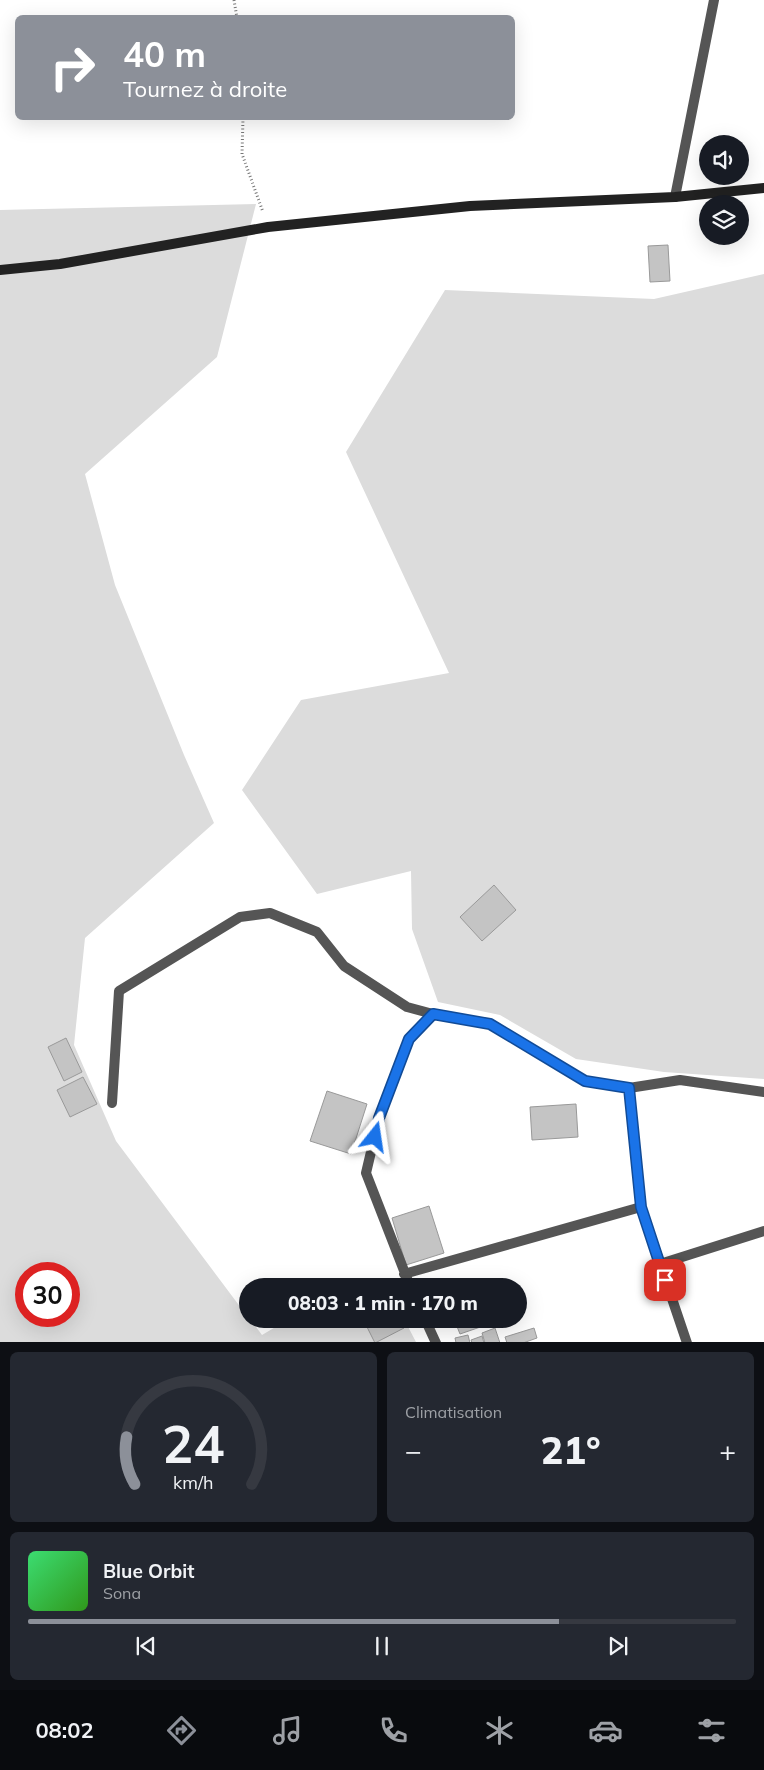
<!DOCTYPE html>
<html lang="fr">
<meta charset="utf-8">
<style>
:root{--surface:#171b24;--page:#242831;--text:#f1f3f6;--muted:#9ea1a6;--line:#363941;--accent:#8c9099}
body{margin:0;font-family:Mulish,sans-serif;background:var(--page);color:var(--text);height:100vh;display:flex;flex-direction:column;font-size:19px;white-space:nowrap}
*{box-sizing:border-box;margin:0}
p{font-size:16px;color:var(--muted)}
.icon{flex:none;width:28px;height:28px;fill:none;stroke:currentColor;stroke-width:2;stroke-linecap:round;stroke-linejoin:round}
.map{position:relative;height:1342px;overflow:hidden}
.details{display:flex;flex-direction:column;gap:10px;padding:10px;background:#0d0f14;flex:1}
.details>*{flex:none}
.hud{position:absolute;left:15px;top:15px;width:500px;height:105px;border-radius:8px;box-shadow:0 5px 20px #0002;background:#8c9099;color:#fff;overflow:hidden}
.controls{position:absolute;left:699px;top:135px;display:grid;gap:10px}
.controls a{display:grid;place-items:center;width:50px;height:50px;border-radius:50%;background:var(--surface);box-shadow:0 5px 20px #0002;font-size:25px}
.speed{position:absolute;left:15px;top:1262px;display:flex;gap:10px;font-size:25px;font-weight:700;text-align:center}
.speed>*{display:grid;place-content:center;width:65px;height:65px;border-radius:50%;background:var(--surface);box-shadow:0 5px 20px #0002;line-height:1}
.speed .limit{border:8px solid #d22;background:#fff;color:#111}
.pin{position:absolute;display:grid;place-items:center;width:42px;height:42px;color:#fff;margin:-21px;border-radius:10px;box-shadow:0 2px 8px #0006}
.me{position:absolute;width:55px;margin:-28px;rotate:15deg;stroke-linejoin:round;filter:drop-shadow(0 0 4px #0008)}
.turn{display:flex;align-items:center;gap:18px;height:105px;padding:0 25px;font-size:22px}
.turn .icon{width:65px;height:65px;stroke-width:2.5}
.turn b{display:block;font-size:35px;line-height:42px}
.big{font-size:38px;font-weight:800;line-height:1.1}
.details .widget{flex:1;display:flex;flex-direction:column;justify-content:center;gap:8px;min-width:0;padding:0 18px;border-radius:8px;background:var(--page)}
.details .dial{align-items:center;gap:0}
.dial svg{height:130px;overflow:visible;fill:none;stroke:var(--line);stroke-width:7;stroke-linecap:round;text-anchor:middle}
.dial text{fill:var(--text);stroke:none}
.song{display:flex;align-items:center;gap:15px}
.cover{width:60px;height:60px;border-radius:8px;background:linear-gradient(135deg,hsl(140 70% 55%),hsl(110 70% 35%))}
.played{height:5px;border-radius:2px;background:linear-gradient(90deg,var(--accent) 75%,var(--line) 75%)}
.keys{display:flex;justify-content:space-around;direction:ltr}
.heat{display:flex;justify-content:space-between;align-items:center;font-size:28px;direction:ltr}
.details .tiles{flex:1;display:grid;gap:10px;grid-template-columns:1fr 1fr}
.widget:last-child{grid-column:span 2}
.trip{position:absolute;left:239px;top:1278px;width:288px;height:50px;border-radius:25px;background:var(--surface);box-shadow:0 5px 20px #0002;font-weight:800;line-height:50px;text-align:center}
.menu{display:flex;height:80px;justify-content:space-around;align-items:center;background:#090b0e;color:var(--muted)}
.menu .icon{width:35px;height:35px}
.menu .on{color:var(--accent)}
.menu b{font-size:22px;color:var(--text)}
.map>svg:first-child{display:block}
.green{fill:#dcdcdc;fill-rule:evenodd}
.building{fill:#c4c4c4;stroke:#999}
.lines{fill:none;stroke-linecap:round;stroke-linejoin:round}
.path{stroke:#777;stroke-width:3;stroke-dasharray:1 2.5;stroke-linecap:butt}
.street{stroke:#555;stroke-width:10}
.secondary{stroke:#222;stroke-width:10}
.route-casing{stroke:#114b97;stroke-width:12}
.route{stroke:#1a73e8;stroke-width:9}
</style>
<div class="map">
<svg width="764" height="1343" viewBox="0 0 764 1343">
<rect width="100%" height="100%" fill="#fff"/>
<path class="green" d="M256 204 217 357 85 474 115 585 184 755 214 823 85 938 74 1045 116 1141 247 1316 248 1319H250L262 1335 289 1319H404L416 1342H0V210ZM26 1274H69V1316H26Z
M764 274V1079L664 1072 576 1059 500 1015 438 1002 412 929 411 871 317 894 242 790 301 700 449 673 346 452 445 290 654 299Z"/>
<path class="building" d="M668 245 670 281 650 282 648 246Z
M494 885 516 910 482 941 460 917Z
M66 1038 82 1072 64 1081 48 1047Z
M83 1077 97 1104 70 1117 57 1090Z
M327 1091 367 1104 351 1154 310 1141Z
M576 1104 578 1137 532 1140 530 1107Z
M429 1206 444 1253 406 1265 392 1218Z
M363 1319H399L404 1328 375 1343Z
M431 1319H448V1320L432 1323Z
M454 1319H490L492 1323 460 1334Z
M495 1328 500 1343H485L482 1333Z
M534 1328 537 1338 523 1343H507L505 1337Z
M468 1335 470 1343H456L455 1338Z
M482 1336 484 1343H472L471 1340Z"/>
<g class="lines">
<path class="path" d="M234 0 237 18
M243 118 242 154 263 212"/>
<path class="street" d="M675 197 714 0
M629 1088 641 1207 687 1343
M112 1103 119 991 240 917 270 913 317 932 344 966 407 1007 433 1014 491 1024 585 1081 629 1088 680 1080 764 1092
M660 1264 764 1231
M404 1274 641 1207
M410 1286 366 1173 379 1118 409 1039 433 1014
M425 1319 436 1343"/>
<path class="secondary" d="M0 270 60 264 268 227 470 206 675 197 764 188"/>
</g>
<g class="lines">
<defs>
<path id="route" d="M375 1137 379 1118 409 1039 433 1014 490 1024 585 1081 629 1088 641 1207 665 1280"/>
</defs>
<use href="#route" class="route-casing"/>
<use href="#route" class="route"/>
</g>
</svg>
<div class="controls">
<a><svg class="icon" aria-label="sound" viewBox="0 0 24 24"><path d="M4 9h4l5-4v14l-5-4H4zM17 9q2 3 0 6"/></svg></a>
<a><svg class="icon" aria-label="layers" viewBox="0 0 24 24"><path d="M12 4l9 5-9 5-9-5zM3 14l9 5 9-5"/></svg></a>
</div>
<div class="speed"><div class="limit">30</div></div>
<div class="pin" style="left:665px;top:1280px;background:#d93025"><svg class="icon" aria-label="arrive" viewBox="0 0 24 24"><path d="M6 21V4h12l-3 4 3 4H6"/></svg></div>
<svg class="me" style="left:375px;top:1137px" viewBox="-20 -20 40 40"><path d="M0-17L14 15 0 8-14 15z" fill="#1a73e8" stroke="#fff" stroke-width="4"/></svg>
<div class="trip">08:03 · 1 min · 170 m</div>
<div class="hud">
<div class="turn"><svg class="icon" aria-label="right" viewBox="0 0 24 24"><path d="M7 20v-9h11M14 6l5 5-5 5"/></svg><div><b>40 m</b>Tournez à droite</div></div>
</div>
</div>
<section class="details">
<div class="tiles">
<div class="widget dial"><svg viewBox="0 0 100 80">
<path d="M14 69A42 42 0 1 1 86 69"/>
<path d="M14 69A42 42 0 0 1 9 40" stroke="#8c9099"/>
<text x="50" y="56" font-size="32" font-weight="700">24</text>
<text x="50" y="72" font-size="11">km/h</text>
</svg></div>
<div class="widget"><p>Climatisation</p>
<div class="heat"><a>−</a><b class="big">21°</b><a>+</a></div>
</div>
<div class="widget">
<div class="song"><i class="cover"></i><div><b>Blue Orbit</b><p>Sona</p></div></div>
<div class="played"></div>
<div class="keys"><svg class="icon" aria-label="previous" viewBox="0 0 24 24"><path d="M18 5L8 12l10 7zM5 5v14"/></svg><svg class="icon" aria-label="pause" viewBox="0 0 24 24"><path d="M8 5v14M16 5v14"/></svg><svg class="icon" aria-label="next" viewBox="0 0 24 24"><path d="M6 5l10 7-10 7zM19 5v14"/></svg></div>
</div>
</div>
</section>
<nav class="menu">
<b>08:02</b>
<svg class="icon on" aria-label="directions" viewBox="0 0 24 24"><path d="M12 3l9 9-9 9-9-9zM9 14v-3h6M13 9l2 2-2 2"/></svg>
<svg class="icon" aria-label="music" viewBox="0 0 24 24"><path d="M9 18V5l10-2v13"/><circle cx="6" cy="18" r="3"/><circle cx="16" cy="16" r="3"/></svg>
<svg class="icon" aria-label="phone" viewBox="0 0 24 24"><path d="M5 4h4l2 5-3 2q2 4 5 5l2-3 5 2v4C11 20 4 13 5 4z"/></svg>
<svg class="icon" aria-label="climate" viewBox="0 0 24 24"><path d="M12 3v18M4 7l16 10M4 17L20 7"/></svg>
<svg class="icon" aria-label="car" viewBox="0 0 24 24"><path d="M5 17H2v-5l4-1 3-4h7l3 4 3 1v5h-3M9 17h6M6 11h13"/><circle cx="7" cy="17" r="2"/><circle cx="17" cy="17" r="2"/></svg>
<svg class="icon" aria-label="filters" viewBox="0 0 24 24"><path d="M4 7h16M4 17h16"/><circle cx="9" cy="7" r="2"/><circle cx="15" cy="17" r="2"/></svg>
</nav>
